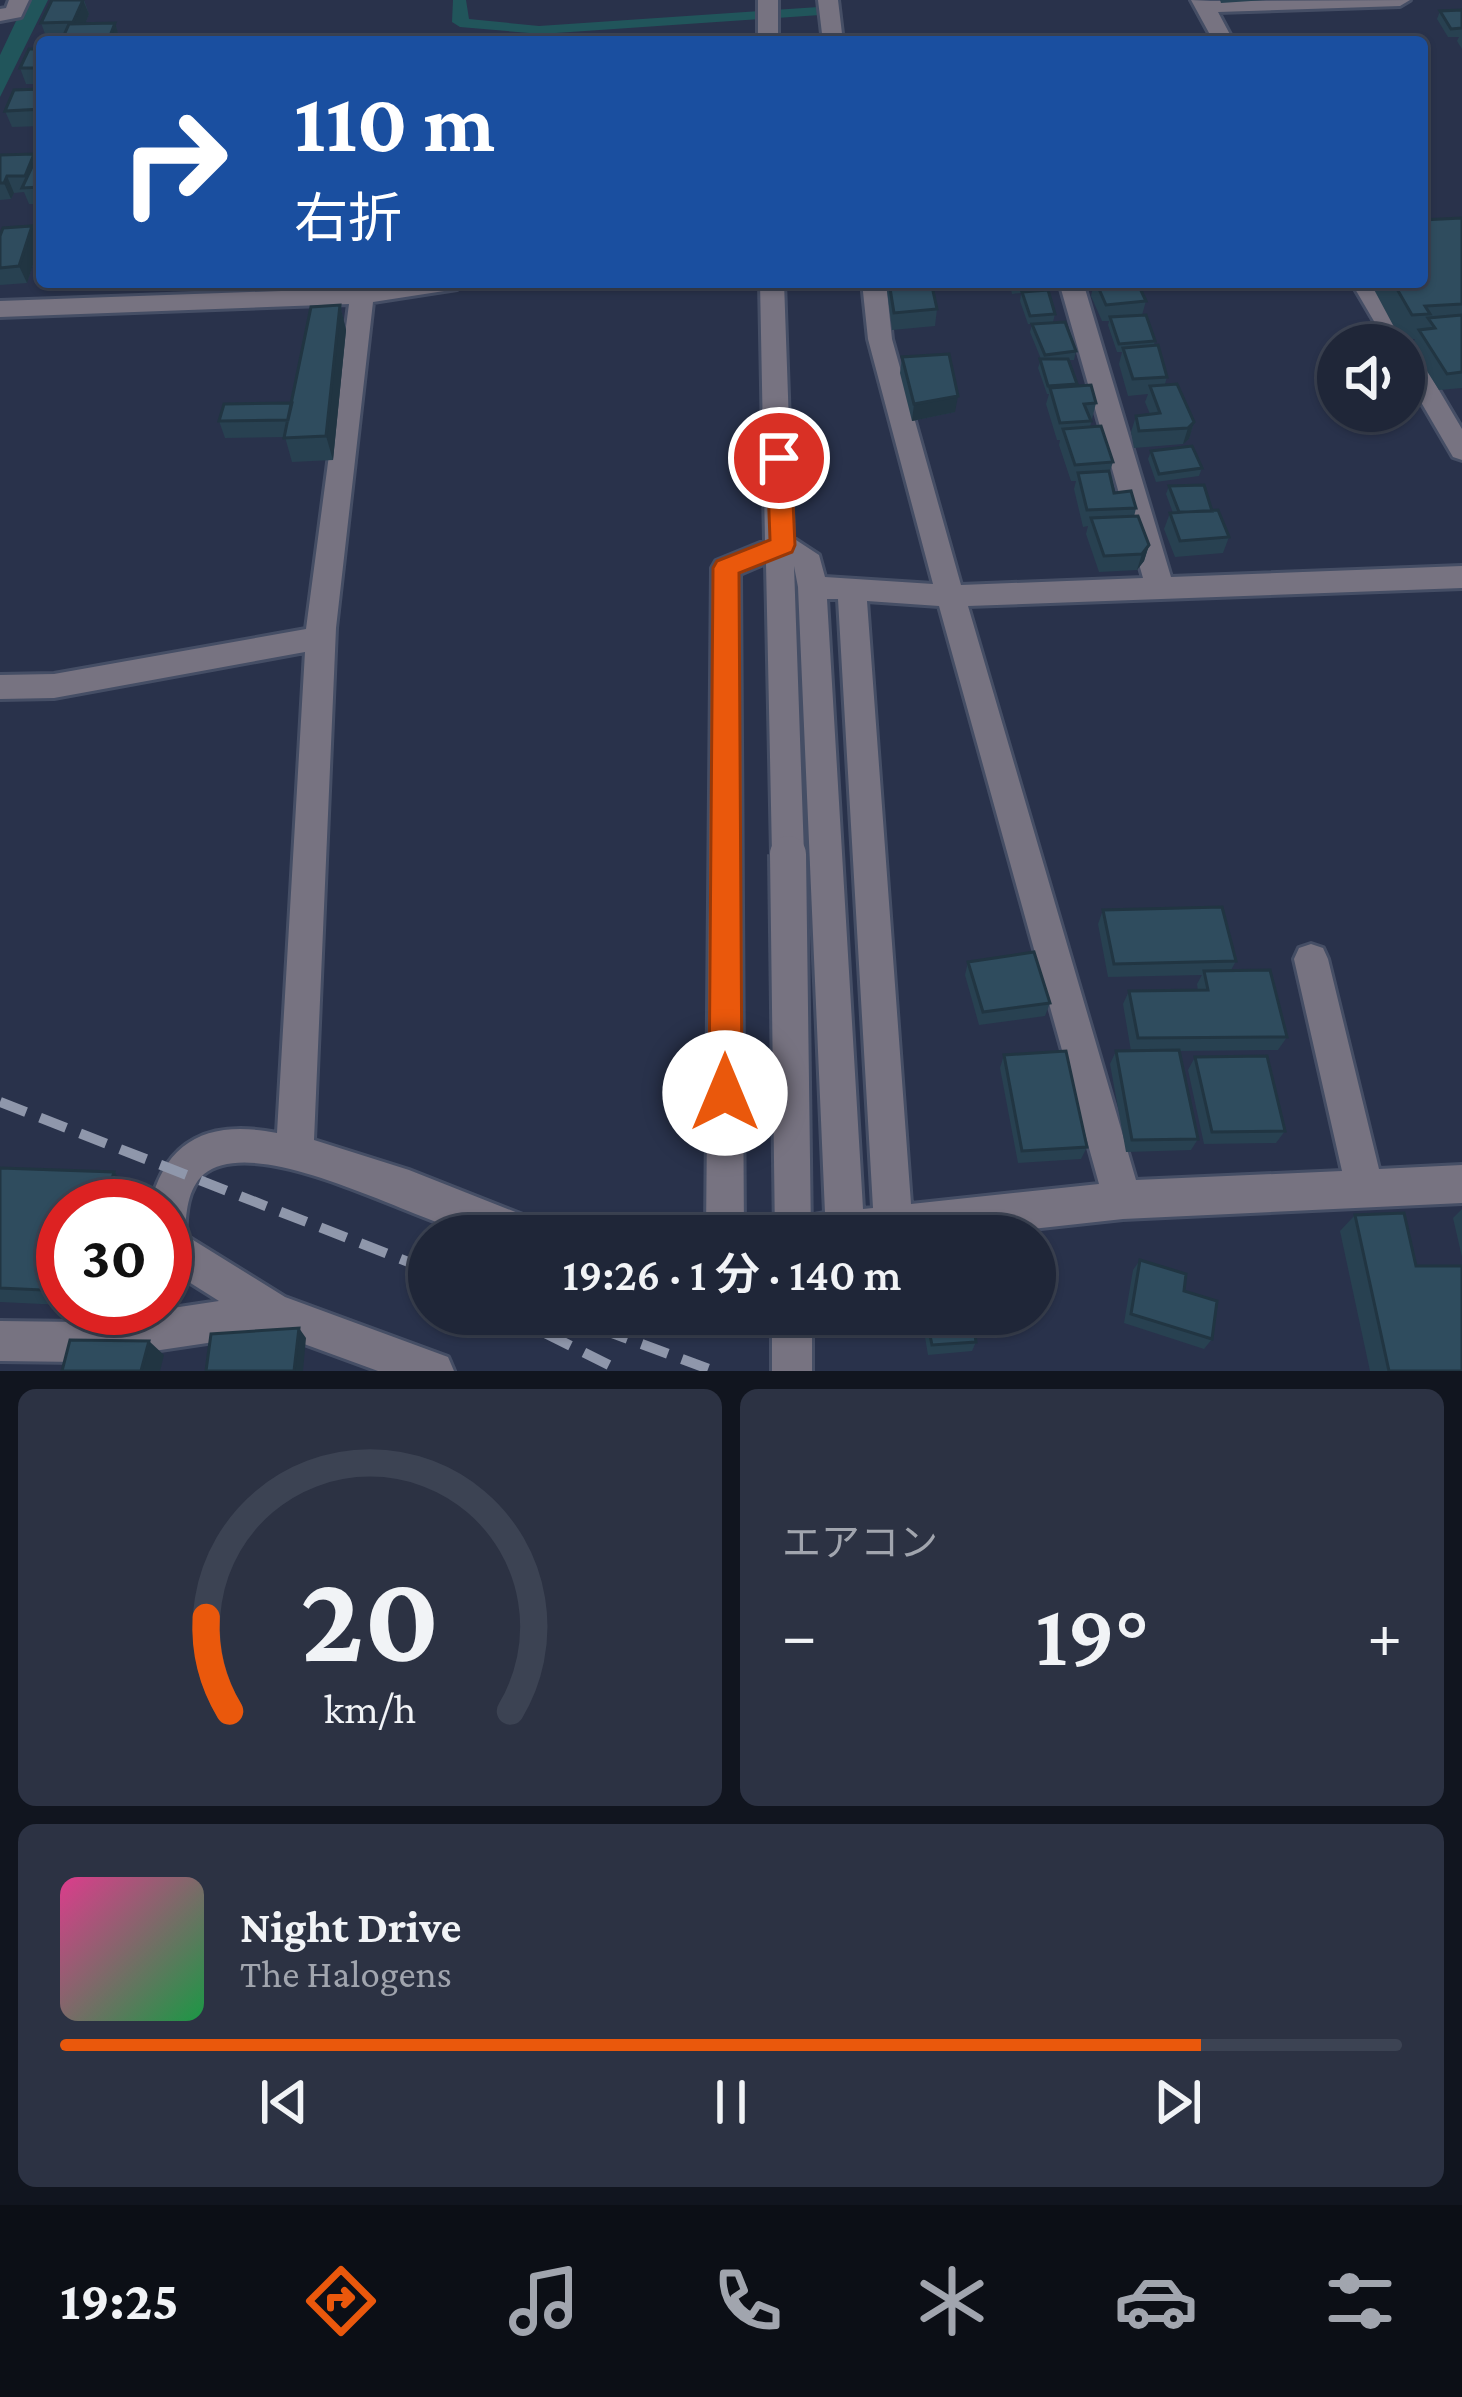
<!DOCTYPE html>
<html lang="ja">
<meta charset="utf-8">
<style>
:root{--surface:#1f2638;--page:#2c3243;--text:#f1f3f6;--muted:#a1a5ae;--line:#3c4353;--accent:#ea580c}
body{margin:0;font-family:"Crimson Pro","Noto Sans JP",serif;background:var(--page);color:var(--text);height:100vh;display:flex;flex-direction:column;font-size:45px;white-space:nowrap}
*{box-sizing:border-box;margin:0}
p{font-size:39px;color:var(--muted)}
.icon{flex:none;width:66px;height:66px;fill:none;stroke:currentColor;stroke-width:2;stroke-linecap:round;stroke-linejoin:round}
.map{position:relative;height:1371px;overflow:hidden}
.sheet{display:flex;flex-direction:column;gap:18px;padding:18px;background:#11151f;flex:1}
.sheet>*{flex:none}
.hud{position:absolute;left:36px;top:36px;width:1392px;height:252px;border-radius:12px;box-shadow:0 3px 9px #0004,0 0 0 3px var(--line);background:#1a4fa0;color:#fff;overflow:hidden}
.tools{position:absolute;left:1317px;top:324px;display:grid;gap:24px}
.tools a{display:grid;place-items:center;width:108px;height:108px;border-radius:50%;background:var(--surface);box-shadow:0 3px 9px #0004,0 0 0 3px var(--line);font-size:60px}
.speed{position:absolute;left:36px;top:1179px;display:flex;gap:24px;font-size:60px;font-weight:700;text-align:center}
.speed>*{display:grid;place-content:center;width:156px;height:156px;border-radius:50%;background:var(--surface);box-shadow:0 3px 9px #0004,0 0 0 3px var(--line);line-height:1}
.speed .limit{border:18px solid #d22;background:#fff;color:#111}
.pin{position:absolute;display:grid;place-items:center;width:102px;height:102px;color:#fff;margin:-51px;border:6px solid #fff;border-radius:50%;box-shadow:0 3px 12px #0007}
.me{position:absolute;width:132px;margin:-66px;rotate:0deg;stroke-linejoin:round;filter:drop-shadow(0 0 9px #0008)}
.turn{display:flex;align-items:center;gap:42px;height:252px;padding:0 60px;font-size:54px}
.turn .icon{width:156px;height:156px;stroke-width:2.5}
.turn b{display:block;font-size:84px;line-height:102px}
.big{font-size:90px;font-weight:600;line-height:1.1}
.sheet .widget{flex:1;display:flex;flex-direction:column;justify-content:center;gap:18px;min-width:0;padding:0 42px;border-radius:18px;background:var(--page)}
.sheet .dial{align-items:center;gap:0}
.dial svg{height:312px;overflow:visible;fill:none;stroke:var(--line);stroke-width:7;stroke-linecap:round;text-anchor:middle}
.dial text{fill:var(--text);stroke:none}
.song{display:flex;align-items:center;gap:36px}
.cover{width:144px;height:144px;border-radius:18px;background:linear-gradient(135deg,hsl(330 70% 55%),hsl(140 70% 35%))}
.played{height:12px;border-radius:6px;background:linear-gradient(90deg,var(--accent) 85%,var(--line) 85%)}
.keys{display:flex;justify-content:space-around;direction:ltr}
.heat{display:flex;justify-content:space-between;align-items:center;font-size:66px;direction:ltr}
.sheet .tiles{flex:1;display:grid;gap:18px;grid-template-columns:1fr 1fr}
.widget:last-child{grid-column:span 2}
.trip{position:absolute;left:408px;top:1215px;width:648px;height:120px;border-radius:60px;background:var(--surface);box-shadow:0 3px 9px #0004,0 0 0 3px var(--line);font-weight:600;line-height:120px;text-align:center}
.tab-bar{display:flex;height:192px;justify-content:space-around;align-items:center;background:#0c0f16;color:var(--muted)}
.tab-bar .icon{width:84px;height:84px}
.tab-bar .selected{color:var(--accent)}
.tab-bar b{font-size:54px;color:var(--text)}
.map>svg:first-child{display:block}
.water{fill:#21555b}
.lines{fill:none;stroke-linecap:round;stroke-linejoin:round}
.minor-casing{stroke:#454e65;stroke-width:6}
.minor{fill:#777381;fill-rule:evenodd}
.rail{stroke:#8f97ab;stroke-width:10;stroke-dasharray:28 15;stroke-linecap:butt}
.minor-bridge-casing{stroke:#454e65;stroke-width:42;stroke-linecap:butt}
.minor-bridge{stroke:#777381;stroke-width:36}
.wall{fill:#284151}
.shaded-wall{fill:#213542}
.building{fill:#2f4c5e;stroke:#213542;stroke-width:3}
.route{fill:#ea580c;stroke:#983908;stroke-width:3}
</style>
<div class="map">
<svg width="1462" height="1371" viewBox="0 0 1462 1371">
<rect width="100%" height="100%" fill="#29324b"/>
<path class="water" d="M26 0H48L0 97V55Z
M453 0H466L469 19 539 26 819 7 820 15 541 34 460 27 452 22Z"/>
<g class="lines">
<defs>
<path id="minor" d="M9 0H29L21 17 0 21V9L6 8Z
M758 0H778V42H758Z
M818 0H838L843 42H823Z
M1191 0 1211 1 1410 0 1400 6 1218 12 1234 42H1214Z
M406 282H469L457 289 373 302 336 628 314 1140 409 1170 528 1217 542 1222 547 1236C526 1236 502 1239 482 1236 422 1226 259 1130 204 1174 187 1189 186 1214 185 1235L285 1297 448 1357 454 1371H378L274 1333 80 1362 0 1361V1321L80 1322 219 1301 165 1267V1206H150C166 1138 211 1120 277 1133L305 652 54 698 0 699V675L54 674 306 629 349 304 0 317V301L362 288Z
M760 282H784L793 538 819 555 825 577 933 584 868 339 862 282H886L892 339 961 585 1143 578 1059 282H1083L1171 577 1462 566V588L968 606 1136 1180 1342 1171 1294 959 1299 948 1311 944 1323 948 1328 959 1379 1169 1462 1165V1203L1123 1219 968 1236H773L778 1222 825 1213 798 587 794 566 804 854 800 864 788 868 776 864 772 854 766 563 740 574 744 1236H706L712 568 716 561 765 541ZM827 599H838L873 1208 863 1209ZM867 601 939 606 1099 1184 911 1204Z
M1351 282H1375L1462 429V460L1453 457 1404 373V345H1388Z
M772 1314H812V1371H772Z"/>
</defs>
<use href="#minor" class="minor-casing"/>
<use href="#minor" class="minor"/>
<path class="rail" d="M0 1102 429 1270
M507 1314 621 1371
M561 1314 714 1371"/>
<defs>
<path id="minor-bridge" d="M788 854 793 1236"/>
</defs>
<use href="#minor-bridge" class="minor-bridge-casing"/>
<use href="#minor-bridge" class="minor-bridge"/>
</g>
<path class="wall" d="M52 0H84L89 14 85 24 115 23 120 40 119 42H61L62 39H47L41 23Z
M1220 0H1266L1221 3Z
M1462 10V49L1457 41 1459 37H1448L1437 19 1440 11Z
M42 49V84H26L20 68Z
M42 89V126L12 127 5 111Z
M0 155 36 158 42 156V204H29L24 192 14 193 11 199 0 200Z
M1462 218V388L1439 390 1411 346 1415 339 1401 340 1370 282H1422Z
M0 236 40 243 27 283 0 285Z
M886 282H931L937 309 935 326 892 330Z
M1009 282H1045L1044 291 1055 314 1053 322 1076 351 1074 360H1068L1076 386 1096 403 1090 427 1113 462 1109 474 1114 493 1136 508 1134 517 1149 545 1144 561 1137 570 1099 572 1086 534 1088 526 1083 527 1074 489 1076 481H1071L1059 445 1060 440H1057L1046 404 1049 394H1047L1038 368 1041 359 1030 332 1032 324H1028L1020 301 1021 293 1012 294Z
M1094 282H1137L1146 301 1142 315 1155 341 1154 345 1167 377 1165 384 1194 422 1189 439 1183 444 1134 448 1131 432 1136 416 1150 414 1145 402 1148 394 1128 396 1119 364 1122 352H1117L1108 325 1109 321H1102L1091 296Z
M340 305 346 330 333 460 292 462 285 437 225 438 219 421 292 403Z
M902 357 955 412 912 421 900 373Z
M1151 451 1202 468 1199 476 1156 482 1148 459Z
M1169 486 1212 511 1229 537 1223 553 1175 557 1164 529 1170 513H1173L1166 494Z
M1103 910 1236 961 1231 970 1287 1037 1278 1050 1179 1051 1198 1139 1191 1150 1126 1152 1110 1064 1116 1051H1131L1123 1004 1129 991H1198L1197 984 1202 975 1108 977 1098 924Z
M968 962 1050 1003 1045 1016 979 1025 965 975Z
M1004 1055 1087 1147 1081 1159 1018 1163 1000 1068Z
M1195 1057 1285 1131 1276 1143 1204 1144 1188 1070Z
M0 1168 114 1172 129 1189 124 1206H63V1305L0 1302Z
M1462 1209V1257L1453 1218Z
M1355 1215 1416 1266 1462 1371H1370L1340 1231Z
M1140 1260 1184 1291 1212 1339 1204 1349 1124 1323 1133 1270Z
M896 1314H972L976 1342 972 1351 928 1355 924 1331H898Z"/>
<path class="shaded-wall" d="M83 0 89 14 79 39 73 22Z
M115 23 120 40 119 42H108Z
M7 176 14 193 11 199 4 183Z
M32 226 40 243 27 283 19 266Z
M340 305 346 330 333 460 326 436Z
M958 396 955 412 912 421 914 404Z
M1194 422 1189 439 1183 444 1188 428Z
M1149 545 1144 561 1137 570 1142 554Z
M114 1172 129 1189 124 1206H104Z
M299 1328 306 1338 303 1371H294Z
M149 1341 164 1355 160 1371H141Z"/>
<path class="building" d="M52 0H83L73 22 41 23Z
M1462 10V28L1451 29 1440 11Z
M115 23 108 41 61 42 69 24Z
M29 49H42V68H20Z
M42 89V109L5 111 14 90Z
M34 154 25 176H7L4 183H0V155Z
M37 156H42V187L22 188Z
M1462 218V304L1425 306 1430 314 1412 315 1393 282H1422V220Z
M32 226 19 266 0 268V236L3 228Z
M889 282H931L937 309 894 313Z
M1013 282H1045L1046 284 1014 286Z
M1096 282H1137L1146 301 1106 305Z
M1048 290 1055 314 1030 316 1022 292Z
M340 305 326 436 284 438 311 307Z
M1146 315 1155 341 1119 344 1110 317Z
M1462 315V372L1447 374 1419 330 1435 328 1428 318Z
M1065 322 1076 351 1045 355 1032 324Z
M1158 345 1167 377 1133 379 1123 348Z
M949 354 958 396 914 404 902 357Z
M1040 359H1068L1077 384 1048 386Z
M1177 384 1194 422 1188 428 1139 431 1136 416 1160 413 1150 386Z
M1091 385 1096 403 1084 404 1091 421 1060 423 1050 388Z
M292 403 288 420 219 421 224 404Z
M1101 426 1113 462 1075 465 1063 429Z
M1192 446 1202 468 1159 474 1151 451Z
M1109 471 1114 493 1131 491 1136 508 1087 510 1078 473Z
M1204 485 1212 511 1179 512 1169 486Z
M1218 510 1229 537 1180 541 1170 513Z
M1138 516 1149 545 1142 554 1104 556 1091 518Z
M1222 907 1236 961 1114 964 1103 910Z
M1034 952 1050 1003 983 1012 968 962Z
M1270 970 1287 1037 1138 1038 1129 991 1208 990 1204 971Z
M1179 1050 1198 1139 1132 1140 1116 1051Z
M1066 1051 1087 1147 1022 1151 1004 1055Z
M1267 1056 1285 1131 1212 1132 1195 1057Z
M0 1168 114 1172 104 1206H63V1291L0 1288Z
M1404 1213 1416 1266H1462V1371H1389L1355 1215Z
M960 1232V1236H925Z
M1140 1260 1186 1274 1184 1291 1217 1301 1212 1339 1131 1314Z
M900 1314H972L976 1342 932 1345 927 1321H901Z
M299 1328 294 1371H206L211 1334Z
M70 1340 149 1341 141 1371H62Z"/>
<path class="route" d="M779 449 791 458 795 545 792 552 739 573 742 1093 737 1104 725 1109 714 1104 709 1093 713 568 717 561 770 540 767 458Z"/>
</svg>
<div class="tools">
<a><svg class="icon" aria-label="sound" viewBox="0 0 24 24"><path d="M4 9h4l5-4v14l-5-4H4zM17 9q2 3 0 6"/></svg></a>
</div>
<div class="speed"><div class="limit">30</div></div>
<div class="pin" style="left:779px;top:458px;background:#d93025"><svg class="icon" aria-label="arrive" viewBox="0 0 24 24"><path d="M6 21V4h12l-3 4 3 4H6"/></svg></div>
<svg class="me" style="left:725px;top:1093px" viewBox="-20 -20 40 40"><circle r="19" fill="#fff"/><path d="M0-13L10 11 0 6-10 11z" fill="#ea580c"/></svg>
<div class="trip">19:26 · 1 分 · 140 m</div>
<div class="hud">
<div class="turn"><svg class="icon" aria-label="right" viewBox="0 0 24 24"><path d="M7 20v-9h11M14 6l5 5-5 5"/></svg><div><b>110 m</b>右折</div></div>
</div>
</div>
<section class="sheet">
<div class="tiles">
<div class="widget dial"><svg viewBox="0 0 100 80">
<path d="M14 69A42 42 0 1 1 86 69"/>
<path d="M14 69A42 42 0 0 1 8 45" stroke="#ea580c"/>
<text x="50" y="56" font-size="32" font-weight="700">20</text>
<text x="50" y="72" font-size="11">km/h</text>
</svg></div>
<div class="widget"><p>エアコン</p>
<div class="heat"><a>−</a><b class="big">19°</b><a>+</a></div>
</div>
<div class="widget">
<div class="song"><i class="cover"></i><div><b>Night Drive</b><p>The Halogens</p></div></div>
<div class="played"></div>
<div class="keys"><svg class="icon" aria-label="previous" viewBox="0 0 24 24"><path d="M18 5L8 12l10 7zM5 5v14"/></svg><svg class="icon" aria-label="pause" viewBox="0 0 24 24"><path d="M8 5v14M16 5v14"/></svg><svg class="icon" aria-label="next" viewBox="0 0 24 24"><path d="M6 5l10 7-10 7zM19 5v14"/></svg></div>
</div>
</div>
</section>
<nav class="tab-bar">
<b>19:25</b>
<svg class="icon selected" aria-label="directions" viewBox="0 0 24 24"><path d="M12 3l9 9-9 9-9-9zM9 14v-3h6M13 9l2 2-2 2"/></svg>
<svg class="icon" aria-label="music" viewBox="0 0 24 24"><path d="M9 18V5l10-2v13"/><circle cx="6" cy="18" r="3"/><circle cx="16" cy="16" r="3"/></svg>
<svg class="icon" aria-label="phone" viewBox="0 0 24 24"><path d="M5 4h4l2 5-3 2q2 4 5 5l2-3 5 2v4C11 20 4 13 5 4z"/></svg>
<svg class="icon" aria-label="climate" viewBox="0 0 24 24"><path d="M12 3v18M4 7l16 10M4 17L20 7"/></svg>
<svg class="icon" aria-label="car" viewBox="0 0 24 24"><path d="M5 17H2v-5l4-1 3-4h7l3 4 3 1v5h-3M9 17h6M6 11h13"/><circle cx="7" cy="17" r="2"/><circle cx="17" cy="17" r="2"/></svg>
<svg class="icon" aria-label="filters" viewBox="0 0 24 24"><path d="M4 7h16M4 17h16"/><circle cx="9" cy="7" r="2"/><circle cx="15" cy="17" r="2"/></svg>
</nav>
